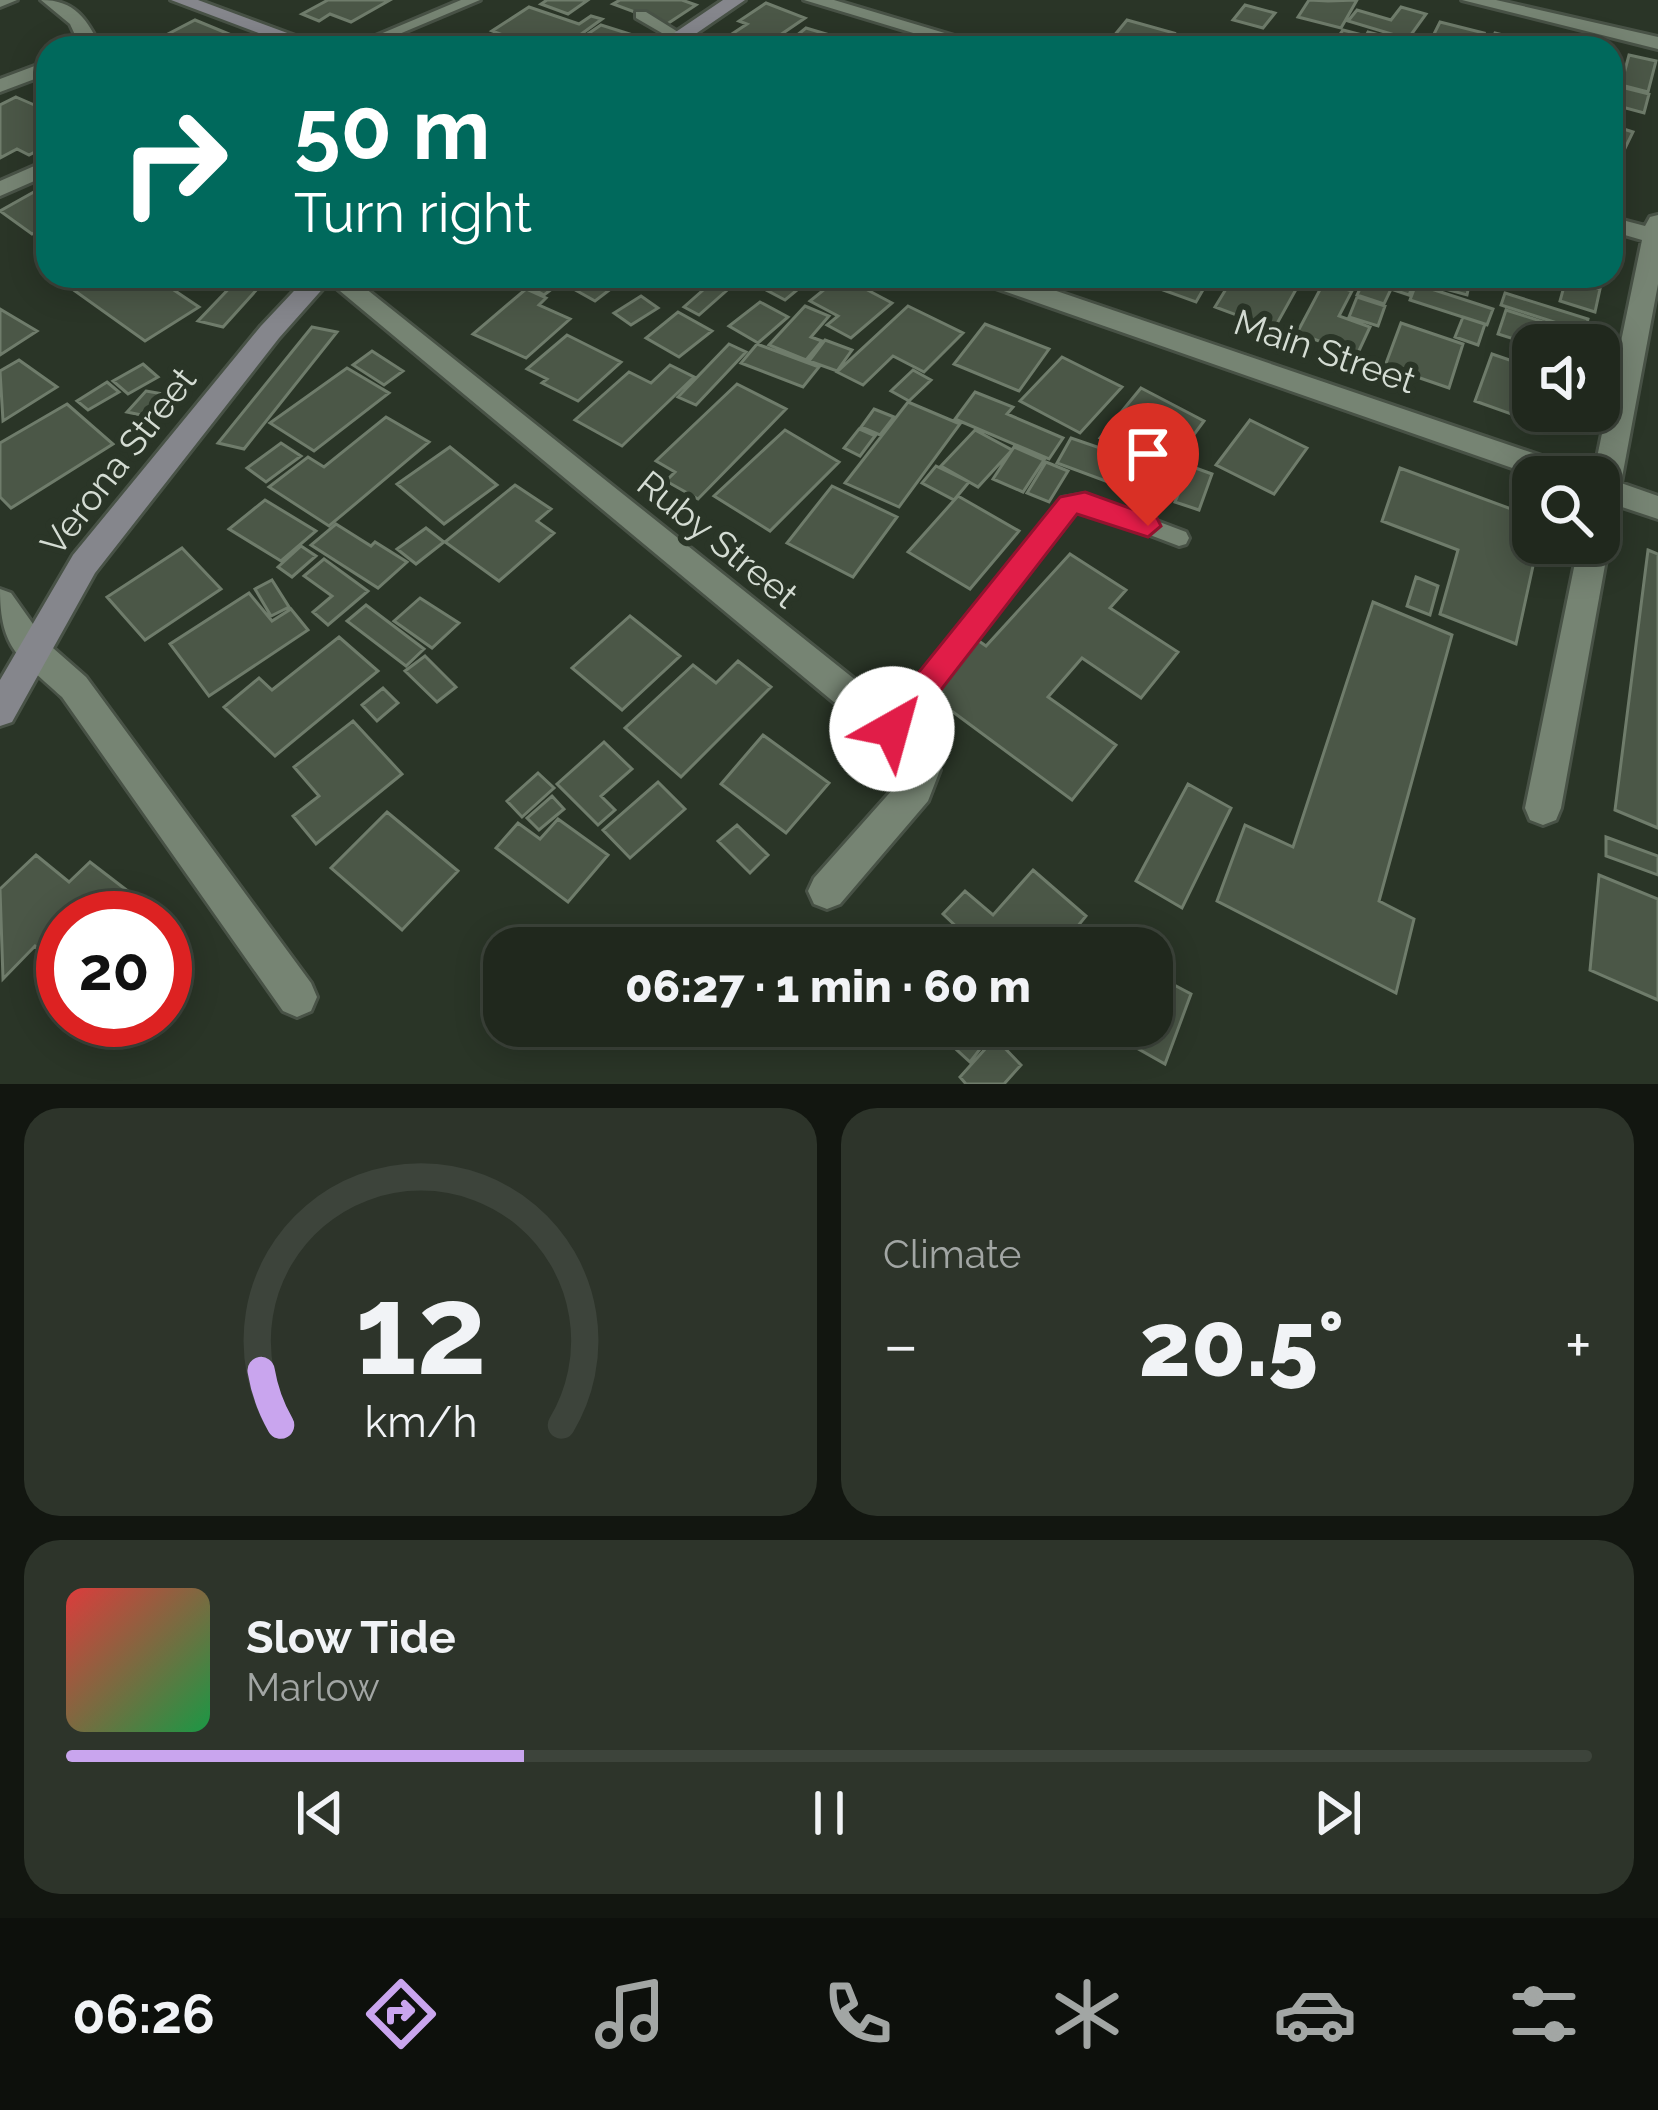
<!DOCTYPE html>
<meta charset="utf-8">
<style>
:root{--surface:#20281d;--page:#2d342a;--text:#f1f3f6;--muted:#a2a6a4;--line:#3d443b;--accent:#c9a5ee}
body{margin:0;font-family:Raleway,sans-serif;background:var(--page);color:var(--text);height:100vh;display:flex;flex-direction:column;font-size:45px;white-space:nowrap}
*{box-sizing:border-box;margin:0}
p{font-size:39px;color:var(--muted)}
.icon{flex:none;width:66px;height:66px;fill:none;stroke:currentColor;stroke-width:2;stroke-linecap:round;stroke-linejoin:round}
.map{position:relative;height:1084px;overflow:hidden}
.drawer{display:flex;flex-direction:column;gap:24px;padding:24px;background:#121610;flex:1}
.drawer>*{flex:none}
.top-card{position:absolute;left:36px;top:36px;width:1587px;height:252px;border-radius:36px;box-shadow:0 6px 30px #0003,0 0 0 3px var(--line);background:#00695c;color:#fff;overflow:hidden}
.buttons{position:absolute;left:1512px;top:324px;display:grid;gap:24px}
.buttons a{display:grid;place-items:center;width:108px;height:108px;border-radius:24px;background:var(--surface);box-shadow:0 6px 30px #0003,0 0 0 3px var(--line);font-size:60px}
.speed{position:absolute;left:36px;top:891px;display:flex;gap:24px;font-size:60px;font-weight:700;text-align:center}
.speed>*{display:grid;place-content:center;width:156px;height:156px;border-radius:50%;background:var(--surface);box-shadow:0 6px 30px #0003,0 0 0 3px var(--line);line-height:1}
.speed .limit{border:18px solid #d22;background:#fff;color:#111}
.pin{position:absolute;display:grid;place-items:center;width:102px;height:102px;color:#fff;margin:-123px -51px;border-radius:50% 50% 50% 0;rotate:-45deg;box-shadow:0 0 12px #0007}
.pin .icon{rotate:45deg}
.me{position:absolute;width:132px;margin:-66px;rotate:38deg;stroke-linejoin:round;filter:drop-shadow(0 0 9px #0008)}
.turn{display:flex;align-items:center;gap:42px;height:252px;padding:0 60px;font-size:54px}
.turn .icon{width:156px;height:156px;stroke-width:2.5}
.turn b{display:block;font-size:84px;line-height:102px}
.big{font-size:90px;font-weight:800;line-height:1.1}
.drawer .card{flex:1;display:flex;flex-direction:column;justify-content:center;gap:18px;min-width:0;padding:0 42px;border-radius:36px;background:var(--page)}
.drawer .dial{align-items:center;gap:0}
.dial svg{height:312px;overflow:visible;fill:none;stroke:var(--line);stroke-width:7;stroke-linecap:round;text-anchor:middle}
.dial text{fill:var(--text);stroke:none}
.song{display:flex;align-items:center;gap:36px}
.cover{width:144px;height:144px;border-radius:18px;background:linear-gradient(135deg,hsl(0 70% 55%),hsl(140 70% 35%))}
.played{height:12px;border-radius:6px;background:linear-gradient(90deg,var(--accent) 30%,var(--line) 30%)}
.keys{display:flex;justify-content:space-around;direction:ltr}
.heat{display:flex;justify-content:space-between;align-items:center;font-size:66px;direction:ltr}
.drawer .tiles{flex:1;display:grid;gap:24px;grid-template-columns:1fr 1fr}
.card:last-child{grid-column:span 2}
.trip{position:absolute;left:483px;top:927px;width:690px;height:120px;border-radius:36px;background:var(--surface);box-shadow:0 6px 30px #0003,0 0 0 3px var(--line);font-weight:800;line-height:120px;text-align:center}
.tab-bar{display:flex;height:192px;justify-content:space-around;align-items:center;background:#0d100c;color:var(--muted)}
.tab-bar .icon{width:84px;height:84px}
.tab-bar .current{color:var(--accent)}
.tab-bar b{font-size:54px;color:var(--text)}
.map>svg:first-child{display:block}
.building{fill:#4b5747;stroke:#6f7c6b;stroke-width:3}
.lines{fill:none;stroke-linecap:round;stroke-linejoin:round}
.lane-casing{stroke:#485246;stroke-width:6}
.street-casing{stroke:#485246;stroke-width:6}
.secondary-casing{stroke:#485246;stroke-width:6}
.lane{fill:#768473;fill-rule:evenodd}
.street{fill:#768473;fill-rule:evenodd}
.secondary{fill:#85868c;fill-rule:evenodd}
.route{fill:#e11d48;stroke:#92132f;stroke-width:3}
.labels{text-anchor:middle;stroke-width:12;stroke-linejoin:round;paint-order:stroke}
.street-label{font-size:36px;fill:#d4dcd3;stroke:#2a3527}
</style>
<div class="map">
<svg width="1658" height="1084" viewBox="0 0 1658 1084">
<rect width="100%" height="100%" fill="#2a3527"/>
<path class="building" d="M328 0H390L351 22 330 14 319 21 302 14Z
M547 0H588L568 14 541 4Z
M620 0H682L696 5 667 24 613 4Z
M1309 0 1328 1 1357 0 1341 28 1298 17Z
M766 3 805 18 761 48 712 47 747 24 739 21Z
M1245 5 1275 13 1263 28 1233 20Z
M529 7 579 24 591 16 602 19 562 48H538L492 31Z
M1401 7 1426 14 1408 39 1348 21 1357 10 1391 20Z
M195 20 263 48H141Z
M1127 20 1174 33 1162 48H1104Z
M1440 22 1484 33 1477 48H1427Z
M601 25 633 35 615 48H567Z
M806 28 843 39 833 48H781Z
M1343 30 1366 36 1368 32 1403 41 1399 48 1331 47Z
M1495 33 1547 46 1488 48Z
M1629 55 1656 61 1648 92 1621 85Z
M1621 87 1649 94 1644 113 1611 104V94L1618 96Z
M16 97 48 111V145L29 155 17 149 0 158V105Z
M1611 125 1633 132 1611 177Z
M48 184V225L32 234 0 211Z
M71 276H153L199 307 145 341 61 281Z
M241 276H269L223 327 198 321Z
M541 276H588L612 288 595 301 561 282 544 295 528 286Z
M740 276H814L785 300Z
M841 276 892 303 851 338 827 325 838 316 810 301Z
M1141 276H1211L1196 302 1138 281Z
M1234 276H1277L1299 284 1274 329 1215 307Z
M1366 276H1397L1414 282 1409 295 1391 289 1384 304 1357 295Z
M1448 276H1471L1467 295 1445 289Z
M1566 279 1600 289 1595 312 1560 301Z
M1324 282 1352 291 1339 316 1370 327 1357 355 1297 333Z
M711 283 726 291 699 315 684 307Z
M1416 284 1493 309 1487 325 1410 300Z
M526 289 546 298 539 305 570 319 526 358 473 334Z
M1505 293 1588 319 1585 332 1501 305Z
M641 296 658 308 631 325 614 313Z
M1357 297 1385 306 1378 326 1349 317Z
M760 302 788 317 758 343 729 326Z
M805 306 829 316 811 337 822 341 806 360 769 345Z
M908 306 963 333 924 372 893 356 863 385 837 372Z
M0 309 37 331 0 355Z
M1506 310 1590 337 1588 345H1533L1498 334Z
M678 312 712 331 679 357 646 338Z
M1463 317 1485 324 1478 345 1455 337Z
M1401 323 1463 344 1449 388 1385 366Z
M985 324 1049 349 1019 391 954 364Z
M312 327 337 332 244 449 218 443Z
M567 335 621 362 578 401 542 383 547 379 527 369Z
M825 340 852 350 837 371 809 361Z
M729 344 746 352 696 405 678 397Z
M757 344 819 367 803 387 741 363Z
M372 351 403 371 384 385 353 365Z
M1492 354 1533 368V411H1561L1556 430 1475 401Z
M1062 357 1122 387 1080 433 1020 401Z
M19 360 57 387 3 421 0 371Z
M143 364 158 377 128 394 113 381Z
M670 365 694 377 622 446 575 420 629 372 651 383Z
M347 368 389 393 314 451 270 423Z
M913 370 931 380 909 401 891 391Z
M107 382 119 392 88 410 77 401Z
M737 384 786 409 698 499 666 481 675 472 656 461Z
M1141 388 1204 421 1167 471 1100 438Z
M146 391 169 395 151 417 127 412Z
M975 392 1013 407 1007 414 1063 438 1049 459 955 419Z
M908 402 960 424 899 507 845 483Z
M67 404 113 444 11 508 0 497V443Z
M874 409 894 417 880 435 861 427Z
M386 417 429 442 329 526 269 487 308 457 324 467Z
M1250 420 1307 448 1274 494 1216 465Z
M859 429 875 436 860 456 844 448Z
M785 430 839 462 770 531 714 496Z
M975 430 1012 450 978 487 941 466Z
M1071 438 1112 452 1107 462 1172 486 1165 503 1057 463Z
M281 443 301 456 266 482 247 468Z
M450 447 497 485 444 524 397 484Z
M1014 447 1044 460 1023 492 993 479Z
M1046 462 1068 471 1049 502 1027 493Z
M936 466 969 482 954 500 922 483Z
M1190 466 1212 474 1199 510 1175 502Z
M1400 468 1533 517V543H1538L1516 644 1440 614 1458 550 1382 521Z
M515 485 551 509 537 521 554 533 499 581 445 542Z
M832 486 897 517 853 577 787 543Z
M958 496 1019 531 970 589 908 552Z
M265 500 316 531 281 561 229 529Z
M336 524 371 546 375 542 407 562 378 588 311 545Z
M426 528 444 542 416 564 397 549Z
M301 546 316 556 292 577 278 567Z
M182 548 221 589 145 640 107 597Z
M1648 550 1658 554V828L1615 810Z
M1070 554 1126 590 1110 608 1178 652 1141 698 1082 658 1048 697 1116 745 1072 800 926 692 976 639 986 646Z
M324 559 368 591 328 625 313 612 332 596 304 576Z
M1416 577 1438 586 1430 615 1407 606Z
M272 580 289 607 271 616 255 589Z
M249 593 272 621 291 609 308 630 209 696 170 644Z
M420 598 459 623 432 648 394 621Z
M1373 602 1452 635 1379 901 1414 919 1396 993 1217 901 1245 825 1293 847Z
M366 605 424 649 406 666 347 621Z
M630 616 680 656 622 710 572 668Z
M339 637 378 671 275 756 224 707 259 678 272 690Z
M425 656 456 687 437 702 405 671Z
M738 661 771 687 681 777 625 728 693 665 716 683Z
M383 688 398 703 377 721 362 705Z
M353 721 402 774 316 844 293 816 319 796 294 767Z
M763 735 829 783 786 833 721 784Z
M604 742 632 769 601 796 615 810 598 825 557 784Z
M538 773 554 788 522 817 507 801Z
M658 782 685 809 630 858 603 830Z
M1188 784 1231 808 1182 908 1136 881Z
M552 796 564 809 539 830 527 818Z
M387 812 458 871 402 930 331 868Z
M558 819 608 855 568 902 496 848 518 823 540 839Z
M737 825 768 855 750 873 718 841Z
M1606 837 1658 856V875L1606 856Z
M36 855 69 882 90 862 129 892 102 918H63V957L56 964 35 946 3 979 0 889Z
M1033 870 1086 916 1060 948H979L943 914 965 891 993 915Z
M1599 875 1658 899V1000L1590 970Z
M1161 978 1191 994 1165 1064 1135 1047 1143 1026H1152V1003Z
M957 1026H981L991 1035 970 1062 946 1040Z
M995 1038 1021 1065 1004 1084H966L960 1077Z"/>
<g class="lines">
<defs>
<path id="lane" d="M0 0H17L0 7Z
M461 0H480L366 48H347Z
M636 12H646L686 37 674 40 636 18Z
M1085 494 1186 532 1189 538 1186 544 1179 546 1084 510 1075 511 900 737 892 740 884 737 880 729 884 721 1062 498Z"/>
<path id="street" d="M41 0C75 0 87 19 101 48H81L70 24Z
M804 0H834L995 48H963Z
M1462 0H1496L1658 37V49Z
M48 61V74L0 92V79Z
M48 160V175L0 196V181Z
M1658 215V284L1621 483 1658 496V519L1616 505 1609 527 1599 531V477H1593L1642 240 1611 231V217L1645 226 1650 217Z
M322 276H350L927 737 940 770 928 801 840 904 827 909 814 904 808 891 814 878 902 779 906 770 901 758Z
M975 276H1012L1580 469 1584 477H1538L978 282Z
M1599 533 1609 543 1561 808 1556 820 1543 825 1530 820 1525 808 1579 543H1599Z
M0 589 11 593 45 641 86 677 311 983 317 997 311 1011 297 1017 283 1011 62 697C20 658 0 650 0 589Z"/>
<path id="secondary" d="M171 0H198L328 48H299Z
M723 0H745L675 48H652Z
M308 276H334L279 338 95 573 12 722 0 726V680L73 555 261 326Z"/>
</defs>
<use href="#lane" class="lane-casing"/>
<use href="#street" class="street-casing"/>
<use href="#secondary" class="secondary-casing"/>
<use href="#lane" class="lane"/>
<use href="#street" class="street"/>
<use href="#secondary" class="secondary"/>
</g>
<path class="route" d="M1085 492 1157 518 1161 526 1148 537 1077 514 903 739 892 743 881 739 876 729 881 719 1060 497Z"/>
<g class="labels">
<g class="street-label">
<text transform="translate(1325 351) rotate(19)" y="13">Main Street</text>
<text transform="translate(118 461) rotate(-52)" y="13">Verona Street</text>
<text transform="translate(718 539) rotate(39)" y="13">Ruby Street</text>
</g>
</g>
</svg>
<div class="buttons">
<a><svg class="icon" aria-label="sound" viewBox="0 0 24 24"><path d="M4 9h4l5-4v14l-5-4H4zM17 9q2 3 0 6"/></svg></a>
<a><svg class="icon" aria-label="search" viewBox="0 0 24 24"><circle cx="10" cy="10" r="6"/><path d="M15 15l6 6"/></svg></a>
</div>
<div class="speed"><div class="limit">20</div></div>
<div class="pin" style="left:1148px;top:526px;background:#d93025"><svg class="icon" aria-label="arrive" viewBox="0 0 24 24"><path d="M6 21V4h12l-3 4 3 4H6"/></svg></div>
<svg class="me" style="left:892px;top:729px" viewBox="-20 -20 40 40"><circle r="19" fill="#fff"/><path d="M0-13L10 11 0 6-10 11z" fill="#e11d48"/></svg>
<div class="trip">06:27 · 1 min · 60 m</div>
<div class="top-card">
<div class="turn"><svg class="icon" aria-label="right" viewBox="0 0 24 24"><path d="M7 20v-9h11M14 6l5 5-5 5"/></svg><div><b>50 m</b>Turn right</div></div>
</div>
</div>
<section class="drawer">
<div class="tiles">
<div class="card dial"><svg viewBox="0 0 100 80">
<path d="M14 69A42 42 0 1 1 86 69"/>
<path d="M14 69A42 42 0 0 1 9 55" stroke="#c9a5ee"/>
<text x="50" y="56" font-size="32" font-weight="700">12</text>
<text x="50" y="72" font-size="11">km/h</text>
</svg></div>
<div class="card"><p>Climate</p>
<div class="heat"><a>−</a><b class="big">20.5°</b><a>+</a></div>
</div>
<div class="card">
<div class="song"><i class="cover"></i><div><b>Slow Tide</b><p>Marlow</p></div></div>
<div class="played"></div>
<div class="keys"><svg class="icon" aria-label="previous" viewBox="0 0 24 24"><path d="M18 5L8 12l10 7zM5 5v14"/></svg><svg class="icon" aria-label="pause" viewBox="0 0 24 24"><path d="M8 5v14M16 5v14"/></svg><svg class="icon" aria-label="next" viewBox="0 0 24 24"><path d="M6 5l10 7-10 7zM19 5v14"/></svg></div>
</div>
</div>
</section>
<nav class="tab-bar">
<b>06:26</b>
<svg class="icon current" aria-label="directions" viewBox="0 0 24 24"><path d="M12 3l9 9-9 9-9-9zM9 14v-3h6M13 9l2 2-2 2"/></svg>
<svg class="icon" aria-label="music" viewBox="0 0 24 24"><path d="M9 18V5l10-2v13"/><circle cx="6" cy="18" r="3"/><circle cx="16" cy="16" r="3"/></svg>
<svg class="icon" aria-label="phone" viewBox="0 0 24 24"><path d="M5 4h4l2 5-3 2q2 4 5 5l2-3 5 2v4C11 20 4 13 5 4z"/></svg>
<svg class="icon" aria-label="climate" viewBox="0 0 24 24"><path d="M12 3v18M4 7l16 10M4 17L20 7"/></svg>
<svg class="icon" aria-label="car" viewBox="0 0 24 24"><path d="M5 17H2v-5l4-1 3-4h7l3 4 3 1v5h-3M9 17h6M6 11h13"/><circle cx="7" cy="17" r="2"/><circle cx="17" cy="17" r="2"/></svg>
<svg class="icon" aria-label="filters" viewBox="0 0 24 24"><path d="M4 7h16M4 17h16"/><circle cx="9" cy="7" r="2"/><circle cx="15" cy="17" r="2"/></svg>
</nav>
